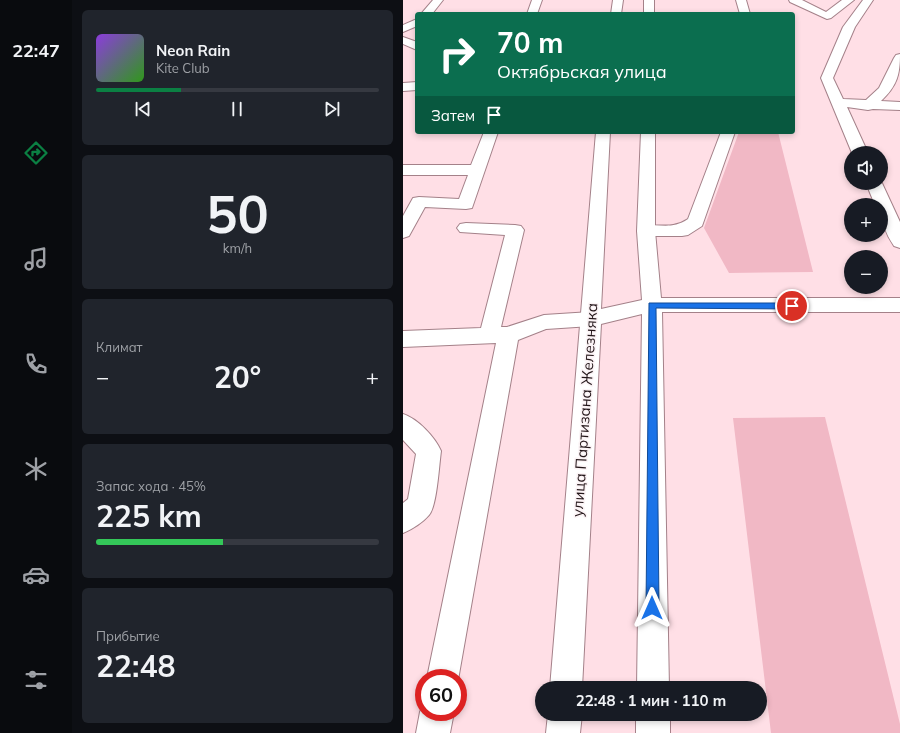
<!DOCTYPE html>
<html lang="ru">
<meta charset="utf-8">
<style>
:root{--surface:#171b24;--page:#20242c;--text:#f1f3f6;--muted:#9ea1a6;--line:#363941;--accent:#0b8043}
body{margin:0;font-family:Mulish,sans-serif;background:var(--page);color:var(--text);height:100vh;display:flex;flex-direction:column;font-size:15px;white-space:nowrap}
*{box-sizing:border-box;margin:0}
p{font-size:13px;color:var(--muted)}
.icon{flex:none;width:22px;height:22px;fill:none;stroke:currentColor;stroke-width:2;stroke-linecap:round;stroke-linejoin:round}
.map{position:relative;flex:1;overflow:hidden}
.side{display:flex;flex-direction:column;gap:10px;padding:10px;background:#0d0f14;width:331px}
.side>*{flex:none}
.top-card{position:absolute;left:12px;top:12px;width:380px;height:122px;border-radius:4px;box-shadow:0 2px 6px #0003;background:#0b6e4f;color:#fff;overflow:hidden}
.fabs{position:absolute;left:441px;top:146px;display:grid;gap:8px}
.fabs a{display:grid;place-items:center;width:44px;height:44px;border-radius:50%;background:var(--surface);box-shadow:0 2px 6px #0003;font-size:20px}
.speed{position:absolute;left:12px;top:669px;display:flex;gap:8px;font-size:20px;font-weight:700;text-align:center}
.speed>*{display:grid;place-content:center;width:52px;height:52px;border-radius:50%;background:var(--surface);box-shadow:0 2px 6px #0003;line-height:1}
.speed .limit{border:6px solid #d22;background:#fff;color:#111}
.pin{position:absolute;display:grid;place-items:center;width:34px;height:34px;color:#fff;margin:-17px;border:2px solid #fff;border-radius:50%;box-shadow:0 1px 4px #0007}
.me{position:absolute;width:44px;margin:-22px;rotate:0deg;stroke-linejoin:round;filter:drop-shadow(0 0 3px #0008)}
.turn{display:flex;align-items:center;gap:14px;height:84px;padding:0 16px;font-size:18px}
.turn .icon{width:52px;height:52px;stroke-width:2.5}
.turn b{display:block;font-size:28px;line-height:34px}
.then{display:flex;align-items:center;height:38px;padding:0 16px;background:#0003;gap:8px;font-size:15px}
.big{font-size:30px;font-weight:700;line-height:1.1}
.side .card{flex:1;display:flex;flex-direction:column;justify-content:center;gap:6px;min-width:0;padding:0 14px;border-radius:6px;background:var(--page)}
.side .dial{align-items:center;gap:0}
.dial b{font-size:52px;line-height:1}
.song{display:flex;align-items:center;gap:12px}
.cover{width:48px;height:48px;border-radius:6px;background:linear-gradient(135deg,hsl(270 70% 55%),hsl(110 70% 35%))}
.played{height:4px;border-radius:2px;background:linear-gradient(90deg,var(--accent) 30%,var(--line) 30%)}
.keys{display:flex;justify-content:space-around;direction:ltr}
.heat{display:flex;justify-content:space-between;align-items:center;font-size:22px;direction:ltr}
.charge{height:6px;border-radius:3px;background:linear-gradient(90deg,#34c759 45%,var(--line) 0)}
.trip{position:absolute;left:132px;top:681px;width:232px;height:40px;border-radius:20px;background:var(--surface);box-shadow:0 2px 6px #0003;font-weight:700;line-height:40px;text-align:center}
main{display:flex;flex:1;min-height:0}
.tab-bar{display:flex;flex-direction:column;width:72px;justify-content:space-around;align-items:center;background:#090b0e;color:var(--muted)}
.tab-bar .icon{width:28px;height:28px}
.tab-bar .current{color:var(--accent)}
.tab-bar b{font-size:18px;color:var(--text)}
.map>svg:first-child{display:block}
.green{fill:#f1b8c5}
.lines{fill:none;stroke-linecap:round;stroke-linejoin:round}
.minor-casing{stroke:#a48189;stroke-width:2}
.major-casing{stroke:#a48189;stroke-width:2}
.minor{fill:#fff;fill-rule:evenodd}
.major{fill:#fff;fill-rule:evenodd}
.route{fill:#1a73e8;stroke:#114b97}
.labels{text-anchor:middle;stroke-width:3;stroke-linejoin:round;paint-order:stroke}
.street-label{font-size:15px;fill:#221518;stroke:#fbf3f5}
</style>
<main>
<nav class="tab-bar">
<b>22:47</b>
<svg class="icon current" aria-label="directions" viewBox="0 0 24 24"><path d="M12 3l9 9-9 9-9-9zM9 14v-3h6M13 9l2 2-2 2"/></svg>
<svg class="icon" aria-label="music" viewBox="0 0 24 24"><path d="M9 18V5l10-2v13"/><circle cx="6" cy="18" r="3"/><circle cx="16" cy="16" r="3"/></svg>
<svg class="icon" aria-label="phone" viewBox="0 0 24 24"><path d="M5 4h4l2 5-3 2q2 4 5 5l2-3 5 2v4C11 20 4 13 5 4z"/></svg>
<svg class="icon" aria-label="climate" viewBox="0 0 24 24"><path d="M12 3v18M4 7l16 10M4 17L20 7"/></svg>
<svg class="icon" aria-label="car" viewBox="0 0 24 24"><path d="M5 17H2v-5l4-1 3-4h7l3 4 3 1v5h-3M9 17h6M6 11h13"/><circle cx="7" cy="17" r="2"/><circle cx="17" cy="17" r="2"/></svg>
<svg class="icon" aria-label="filters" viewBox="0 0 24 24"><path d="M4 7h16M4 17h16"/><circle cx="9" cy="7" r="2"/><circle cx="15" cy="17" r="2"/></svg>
</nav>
<section class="side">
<div class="card">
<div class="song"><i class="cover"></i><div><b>Neon Rain</b><p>Kite Club</p></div></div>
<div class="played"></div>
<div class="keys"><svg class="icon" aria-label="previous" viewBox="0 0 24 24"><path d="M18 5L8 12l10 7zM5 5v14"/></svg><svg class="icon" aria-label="pause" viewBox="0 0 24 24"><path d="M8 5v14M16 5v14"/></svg><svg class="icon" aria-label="next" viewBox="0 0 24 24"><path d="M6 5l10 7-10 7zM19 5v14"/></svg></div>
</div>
<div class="card dial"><b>50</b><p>km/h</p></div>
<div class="card"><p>Климат</p>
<div class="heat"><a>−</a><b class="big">20°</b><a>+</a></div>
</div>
<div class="card"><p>Запас хода · 45%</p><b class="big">225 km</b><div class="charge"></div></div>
<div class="card"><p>Прибытие</p><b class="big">22:48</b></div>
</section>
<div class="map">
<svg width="497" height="733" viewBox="0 0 497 733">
<rect width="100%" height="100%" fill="#ffdfe6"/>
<path class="green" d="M336 132H375L410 272 326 273 301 228Z
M422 417 497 724V733H368L330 418Z"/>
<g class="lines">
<defs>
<path id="minor" d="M30 0H40L29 14H18Z
M129 0H139L134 14H124Z
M333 0H343L347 14H337Z
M386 0H399L423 12 439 0H451L428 18 424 19 387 2Z
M460 0H470L452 27 430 78 440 99 463 100 476 88 491 58 493 55 497 54C497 75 494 86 478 101L497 102V110L470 109 465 110 444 107 465 153H449L418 78 440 27Z
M14 19V26L0 32V25Z
M0 37 14 42V50L0 44Z
M14 82V90L0 91V83Z
M81 132H95L69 208 63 209 22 207 6 236 0 238V216L10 198 16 197 56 199 65 175H0V165H68Z
M318 132H332L299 226 285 235 279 236H243L237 235 234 231 237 227C256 222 267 231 285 219Z
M478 181 497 222V248L491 246C482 233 478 220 478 205H472L463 183H478Z
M63 223 112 225 118 226 121 230 98 327H104L141 315 188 312 195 314 198 319 195 324 188 326 143 329 115 340 55 680V678H24L93 343 0 347V331L78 328 102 235 57 232 54 228 57 224Z
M0 414C15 419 32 437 38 451 36 465 34 506 26 515 19 523 9 529 0 533V503L5 499 13 454 0 440Z
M21 703V712H51L47 733H13L17 712Z"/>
<path id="major" d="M210 0H220L218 14H208Z
M241 0H251V14H241Z
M193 132H207L198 309 239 300 234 231 238 132H252V231L258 298H497V312H259L266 688H234L239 314 198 324 179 688H147Z
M145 714H179L177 733H143Z
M233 714H267V733H233Z"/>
</defs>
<use href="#minor" class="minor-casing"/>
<use href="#major" class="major-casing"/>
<use href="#minor" class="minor"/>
<use href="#major" class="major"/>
</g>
<path class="route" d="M246 303H389L393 306 389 309 253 308 256 608 254 613 249 614 245 613 243 608Z"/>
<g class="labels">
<g class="street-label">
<text transform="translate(182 410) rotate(-86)" y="5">улица Партизана Железняка</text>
</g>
</g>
</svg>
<div class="fabs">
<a><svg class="icon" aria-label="sound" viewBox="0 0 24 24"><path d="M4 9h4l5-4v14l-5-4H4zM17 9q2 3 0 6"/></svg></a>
<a>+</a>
<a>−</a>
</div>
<div class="speed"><div class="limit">60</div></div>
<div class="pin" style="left:389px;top:306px;background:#d93025"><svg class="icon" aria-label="arrive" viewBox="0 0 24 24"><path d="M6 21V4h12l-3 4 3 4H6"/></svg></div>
<svg class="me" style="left:249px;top:608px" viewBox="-20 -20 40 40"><path d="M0-17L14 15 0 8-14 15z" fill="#1a73e8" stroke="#fff" stroke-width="4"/></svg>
<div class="trip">22:48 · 1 мин · 110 m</div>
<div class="top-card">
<div class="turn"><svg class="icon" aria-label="right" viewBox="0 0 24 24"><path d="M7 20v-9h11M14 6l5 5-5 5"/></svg><div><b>70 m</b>Октябрьская улица</div></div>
<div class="then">Затем<svg class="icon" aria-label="arrive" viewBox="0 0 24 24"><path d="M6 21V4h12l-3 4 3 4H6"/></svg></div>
</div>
</div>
</main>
